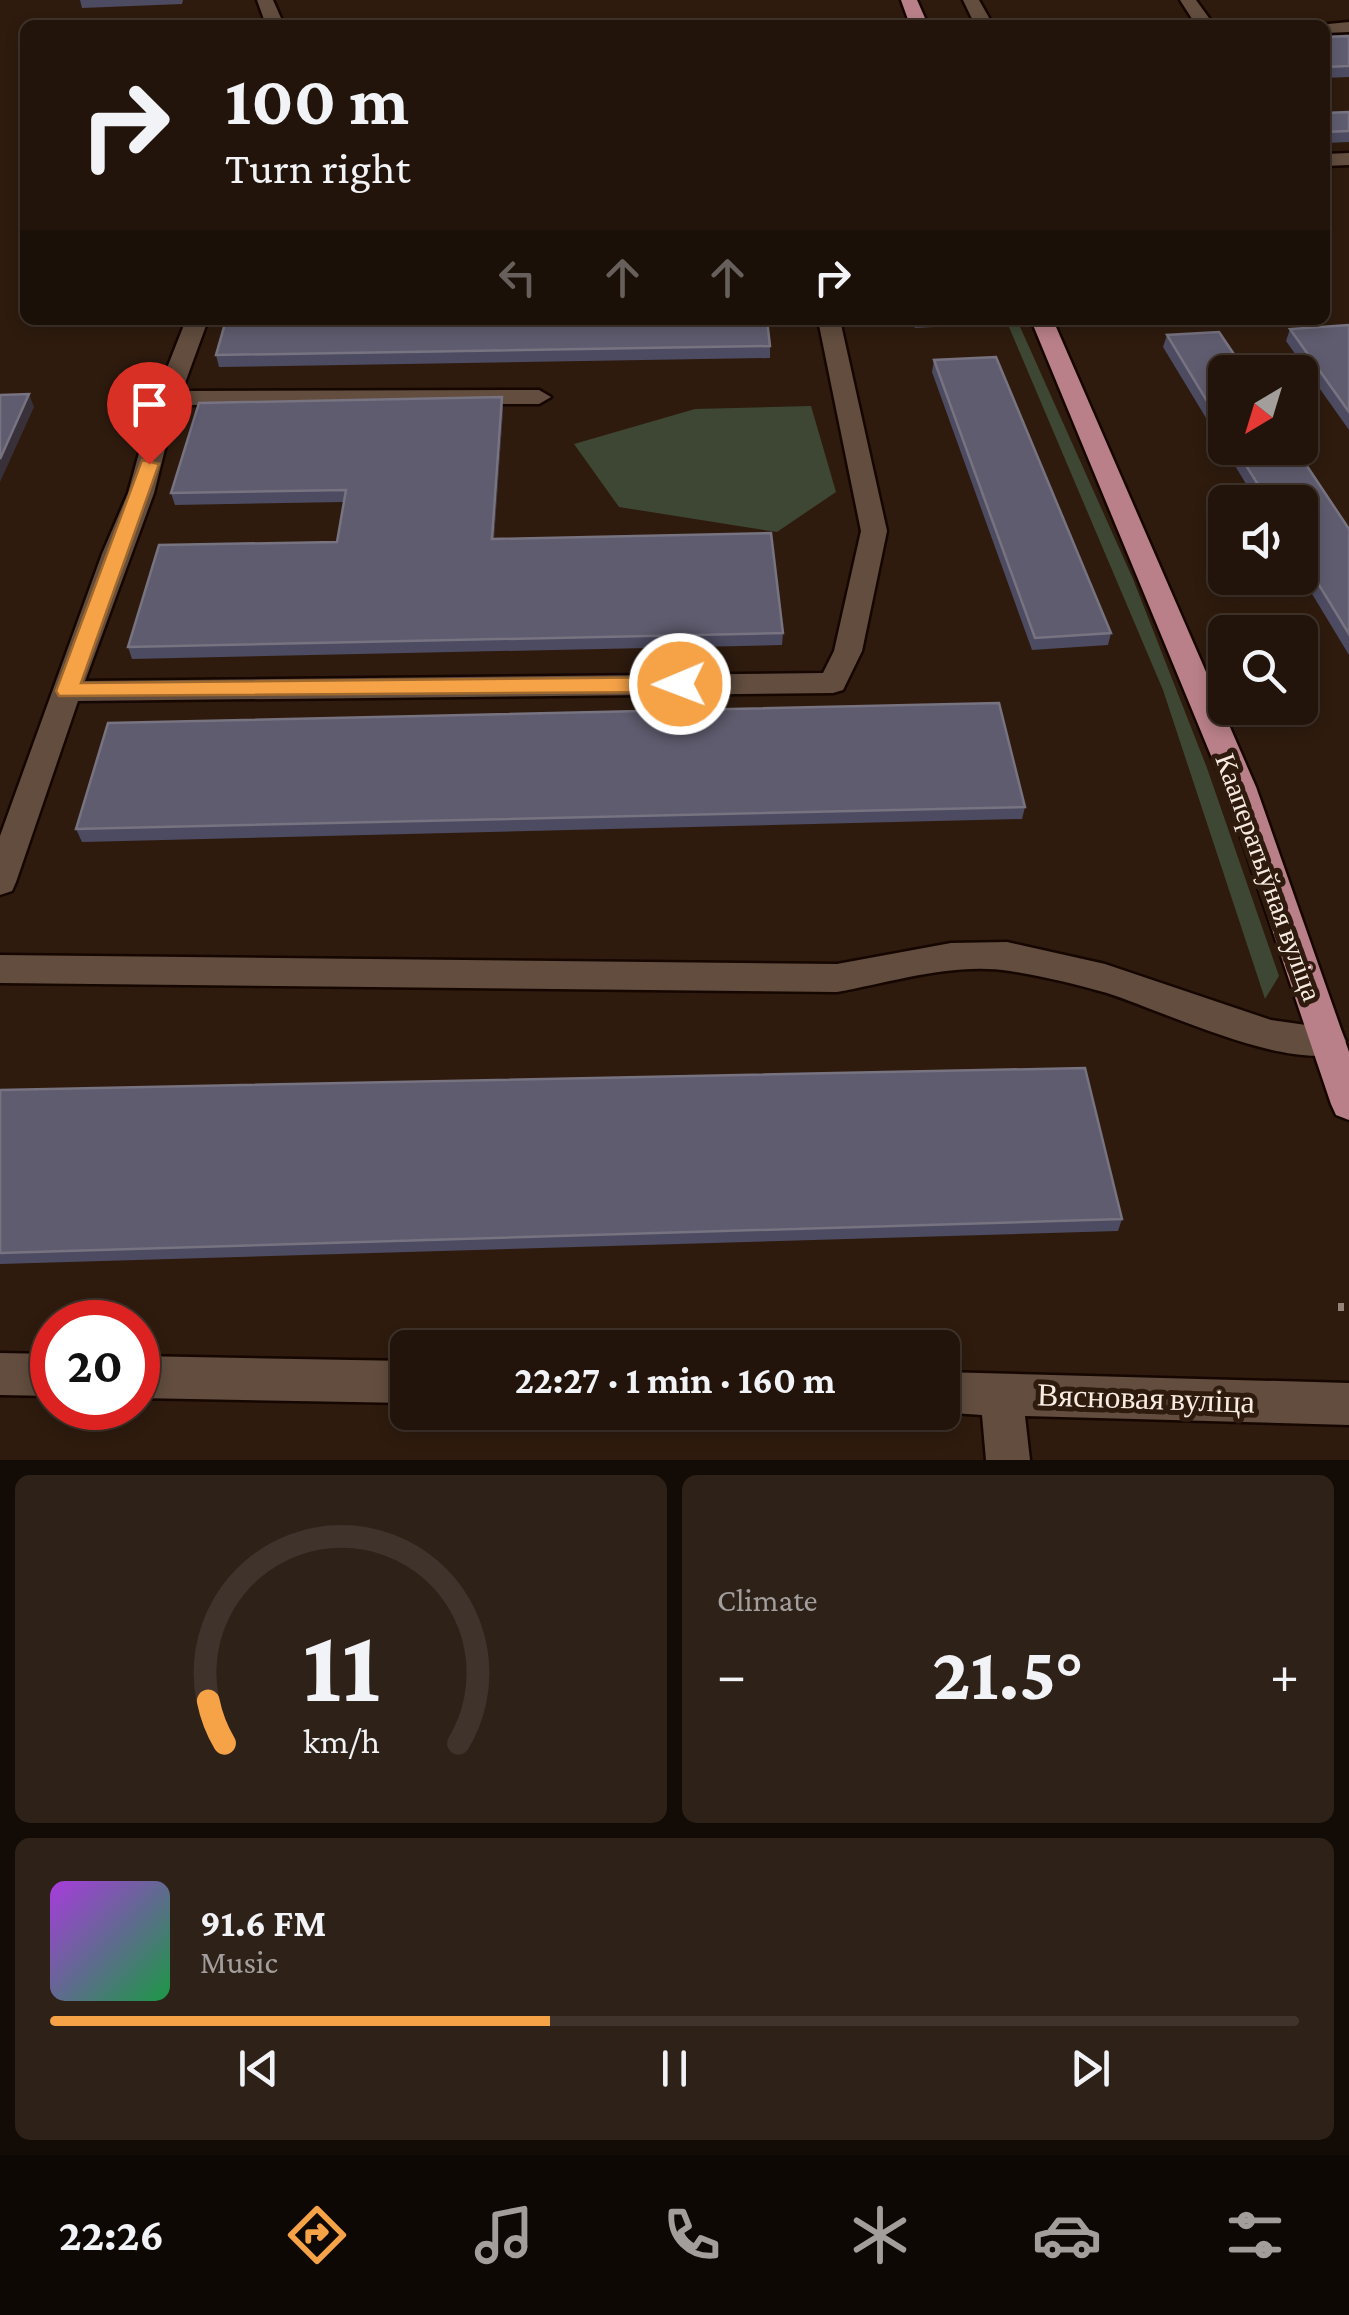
<!DOCTYPE html>
<meta charset="utf-8">
<style>
:root{--surface:#22140a;--page:#2e2118;--text:#f1f3f6;--muted:#a29e9c;--line:#3f332b;--accent:#f6a247}
body{margin:0;font-family:"Crimson Pro",serif;background:var(--page);color:var(--text);height:100vh;display:flex;flex-direction:column;font-size:38px;white-space:nowrap}
*{box-sizing:border-box;margin:0}
p{font-size:32px;color:var(--muted)}
.icon{flex:none;width:55px;height:55px;fill:none;stroke:currentColor;stroke-width:2;stroke-linecap:round;stroke-linejoin:round}
.map{position:relative;height:1460px;overflow:hidden}
.sheet{display:flex;flex-direction:column;gap:15px;padding:15px;background:#130b06;flex:1}
.sheet>*{flex:none}
.top-card{position:absolute;left:20px;top:20px;width:1310px;height:305px;border-radius:15px;box-shadow:0 5px 15px #0003,0 0 0 2px var(--line);background:#22140a;color:var(--text);overflow:hidden}
.needle{width:65px;rotate:218deg}
.tools{position:absolute;left:1208px;top:355px;display:grid;gap:20px}
.tools a{display:grid;place-items:center;width:110px;height:110px;border-radius:15px;background:var(--surface);box-shadow:0 5px 15px #0003,0 0 0 2px var(--line);font-size:50px}
.speed{position:absolute;left:30px;top:1300px;display:flex;gap:20px;font-size:50px;font-weight:700;text-align:center}
.speed>*{display:grid;place-content:center;width:130px;height:130px;border-radius:50%;background:var(--surface);box-shadow:0 5px 15px #0003,0 0 0 2px var(--line);line-height:1}
.speed .limit{border:15px solid #d22;background:#fff;color:#111}
.pin{position:absolute;display:grid;place-items:center;width:85px;height:85px;color:#fff;margin:-102px -42px;border-radius:50% 50% 50% 0;rotate:-45deg;box-shadow:0 0 10px #0007}
.pin .icon{rotate:45deg}
.me{position:absolute;width:110px;margin:-55px;rotate:269deg;stroke-linejoin:round;filter:drop-shadow(0 0 8px #0008)}
.turn{display:flex;align-items:center;gap:35px;height:210px;padding:0 40px;font-size:45px}
.turn .icon{width:130px;height:130px;stroke-width:2.5}
.turn b{display:block;font-size:70px;line-height:85px}
.lanes{display:flex;align-items:center;height:95px;padding:0 40px;background:#0003;justify-content:center;gap:50px;direction:ltr}
.lanes .off{opacity:.35}
.big{font-size:75px;font-weight:700;line-height:1.1}
.sheet .widget{flex:1;display:flex;flex-direction:column;justify-content:center;gap:15px;min-width:0;padding:0 35px;border-radius:15px;background:var(--page)}
.sheet .dial{align-items:center;gap:0}
.dial svg{height:260px;overflow:visible;fill:none;stroke:var(--line);stroke-width:7;stroke-linecap:round;text-anchor:middle}
.dial text{fill:var(--text);stroke:none}
.song{display:flex;align-items:center;gap:30px}
.cover{width:120px;height:120px;border-radius:15px;background:linear-gradient(135deg,hsl(280 70% 55%),hsl(140 70% 35%))}
.played{height:10px;border-radius:5px;background:linear-gradient(90deg,var(--accent) 40%,var(--line) 40%)}
.keys{display:flex;justify-content:space-around;direction:ltr}
.heat{display:flex;justify-content:space-between;align-items:center;font-size:55px;direction:ltr}
.sheet .tiles{flex:1;display:grid;gap:15px;grid-template-columns:1fr 1fr}
.widget:last-child{grid-column:span 2}
.trip{position:absolute;left:390px;top:1330px;width:570px;height:100px;border-radius:15px;background:var(--surface);box-shadow:0 5px 15px #0003,0 0 0 2px var(--line);font-weight:700;line-height:100px;text-align:center}
.menu{display:flex;height:160px;justify-content:space-around;align-items:center;background:#0e0804;color:var(--muted)}
.menu .icon{width:70px;height:70px}
.menu .selected{color:var(--accent)}
.menu b{font-size:45px;color:var(--text)}
.map>svg:first-child{display:block}
.green{fill:#3d4733}
.lines{fill:none;stroke-linecap:round;stroke-linejoin:round}
.minor-casing{stroke:#150600;stroke-width:5}
.major-casing{stroke:#150600;stroke-width:5}
.path{stroke:#938378;stroke-width:8;stroke-dasharray:6 10;stroke-linecap:butt}
.minor{fill:#624d3e;fill-rule:evenodd}
.major{fill:#b98089;fill-rule:evenodd}
.wall{fill:#4d4b61}
.shaded-wall{fill:#39313a}
.building{fill:#5f5c6f;stroke:#777381;stroke-width:2.5}
.route{fill:#f6a247;stroke:#a0692e;stroke-width:2.5}
.labels{text-anchor:middle;stroke-width:10;stroke-linejoin:round;paint-order:stroke}
.street-label{font-size:28px;fill:#f8ebe2;stroke:#2e1b0e}
.near-street-label{font-size:32px;fill:#f8ebe2;stroke:#2e1b0e}
</style>
<div class="map">
<svg width="1349" height="1460" viewBox="0 0 1349 1460">
<rect width="100%" height="100%" fill="#2e1b0e"/>
<path class="green" d="M1006 320H1017L1133 579 1207 768 1279 976 1265 999 1163 690Z
M811 406 836 492 777 532 619 507 574 444 695 409Z"/>
<g class="lines">
<defs>
<path id="minor" d="M257 0H273L284 25H266Z
M963 0H979L993 25H975Z
M1180 0H1196L1214 25H1196Z
M1349 22V32L1325 33V25H1318Z
M1349 153V165L1325 166V154Z
M186 320H208L182 391 539 390 551 397 539 404 176 405 154 493 85 681 823 673 834 651 861 531 818 320H840L887 531 862 651 843 690 833 693 78 701 16 882 12 891 0 895V836L102 554 128 493 152 406Z
M1007 942 1105 964 1271 1020 1341 1030 1346 1041 1341 1052C1287 1071 1163 1011 1107 993 1076 984 1042 976 1010 971 954 962 892 982 837 992L0 983V955L837 964 951 943Z
M0 1353 52 1354V1396L0 1395Z
M138 1356 408 1361V1403L138 1398Z
M942 1372 1349 1383V1425L1025 1416 1030 1460H986L982 1415 938 1412H942Z"/>
<path id="major" d="M901 0H917L928 25H910Z
M1031 320H1053L1256 787 1349 1052V1120L1336 1115 1331 1104 1224 787Z"/>
</defs>
<use href="#minor" class="minor-casing"/>
<use href="#major" class="major-casing"/>
<path class="path" d="M1338 1307H1349"/>
<use href="#minor" class="minor"/>
<use href="#major" class="major"/>
</g>
<path class="wall" d="M80 0H183L182 4 82 8Z
M1349 36V77L1325 78V37Z
M1349 112V142L1325 143V113Z
M911 320H973L972 325 915 328Z
M1349 325V430L1286 341 1290 329Z
M1167 335 1225 372V448H1295L1349 529V655L1300 574V502H1257L1163 347Z
M770 346V358L219 367 216 355Z
M934 360 1111 633 1108 645 1032 650 932 372Z
M502 397 503 410 494 539 783 633 782 645 132 659 128 647 337 542 344 502 175 505 171 493Z
M1025 807 1022 819 82 842 76 829Z
M0 1090 1122 1219 1118 1231 0 1264Z"/>
<path class="shaded-wall" d="M29 394 34 407 0 482V459Z
M502 397 503 410 493 551 492 539Z"/>
<path class="building" d="M1349 36V66L1325 67V37Z
M1349 112V131L1325 132V113Z
M226 320H767L770 346 216 355Z
M1349 325V412L1290 329Z
M1219 332 1246 372H1225V431L1167 335Z
M996 357 1111 633 1035 638 934 360Z
M29 394 0 459V395Z
M502 397 492 539 771 533 783 633 128 647 159 545 337 542 346 490 171 493 199 403Z
M1235 448H1295L1349 529V634L1300 554V502H1269Z
M999 703 1025 807 76 829 108 723Z
M1085 1068 1122 1219 0 1253V1090Z"/>
<path class="route" d="M142 460 159 464 81 683 680 677 691 684 680 692 59 696 56 691Z"/>
<g class="labels">
<g class="street-label">
<text transform="translate(1269 877) rotate(70)" y="10">Кааператыўная вуліца</text>
</g>
<g class="near-street-label">
<text transform="translate(1146 1398) rotate(2)" y="11">Вясновая вуліца</text>
</g>
</g>
</svg>
<div class="tools">
<a><svg class="needle" viewBox="-14 -14 28 28"><path d="M0-13l5 13h-10z" fill="#e53935"/><path d="M0 13l5-13h-10z" fill="#a29e9c"/></svg></a>
<a><svg class="icon" aria-label="sound" viewBox="0 0 24 24"><path d="M4 9h4l5-4v14l-5-4H4zM17 9q2 3 0 6"/></svg></a>
<a><svg class="icon" aria-label="search" viewBox="0 0 24 24"><circle cx="10" cy="10" r="6"/><path d="M15 15l6 6"/></svg></a>
</div>
<div class="speed"><div class="limit">20</div></div>
<div class="pin" style="left:149px;top:464px;background:#d93025"><svg class="icon" aria-label="arrive" viewBox="0 0 24 24"><path d="M6 21V4h12l-3 4 3 4H6"/></svg></div>
<svg class="me" style="left:680px;top:684px" viewBox="-20 -20 40 40"><circle r="17" fill="#f6a247" stroke="#fff" stroke-width="3"/><path d="M0-11L8 9 0 5-8 9z" fill="#fff"/></svg>
<div class="trip">22:27 · 1 min · 160 m</div>
<div class="top-card">
<div class="turn"><svg class="icon" aria-label="right" viewBox="0 0 24 24"><path d="M7 20v-9h11M14 6l5 5-5 5"/></svg><div><b>100 m</b>Turn right</div></div>
<div class="lanes"><svg class="icon off" aria-label="left" viewBox="0 0 24 24"><path d="M17 20v-9H6M10 6l-5 5 5 5"/></svg><svg class="icon off" aria-label="ahead" viewBox="0 0 24 24"><path d="M12 20V5M6 11l6-6 6 6"/></svg><svg class="icon off" aria-label="ahead" viewBox="0 0 24 24"><path d="M12 20V5M6 11l6-6 6 6"/></svg><svg class="icon" aria-label="right" viewBox="0 0 24 24"><path d="M7 20v-9h11M14 6l5 5-5 5"/></svg></div>
</div>
</div>
<section class="sheet">
<div class="tiles">
<div class="widget dial"><svg viewBox="0 0 100 80">
<path d="M14 69A42 42 0 1 1 86 69"/>
<path d="M14 69A42 42 0 0 1 9 56" stroke="#f6a247"/>
<text x="50" y="56" font-size="32" font-weight="700">11</text>
<text x="50" y="72" font-size="11">km/h</text>
</svg></div>
<div class="widget"><p>Climate</p>
<div class="heat"><a>−</a><b class="big">21.5°</b><a>+</a></div>
</div>
<div class="widget">
<div class="song"><i class="cover"></i><div><b>91.6 FM</b><p>Music</p></div></div>
<div class="played"></div>
<div class="keys"><svg class="icon" aria-label="previous" viewBox="0 0 24 24"><path d="M18 5L8 12l10 7zM5 5v14"/></svg><svg class="icon" aria-label="pause" viewBox="0 0 24 24"><path d="M8 5v14M16 5v14"/></svg><svg class="icon" aria-label="next" viewBox="0 0 24 24"><path d="M6 5l10 7-10 7zM19 5v14"/></svg></div>
</div>
</div>
</section>
<nav class="menu">
<b>22:26</b>
<svg class="icon selected" aria-label="directions" viewBox="0 0 24 24"><path d="M12 3l9 9-9 9-9-9zM9 14v-3h6M13 9l2 2-2 2"/></svg>
<svg class="icon" aria-label="music" viewBox="0 0 24 24"><path d="M9 18V5l10-2v13"/><circle cx="6" cy="18" r="3"/><circle cx="16" cy="16" r="3"/></svg>
<svg class="icon" aria-label="phone" viewBox="0 0 24 24"><path d="M5 4h4l2 5-3 2q2 4 5 5l2-3 5 2v4C11 20 4 13 5 4z"/></svg>
<svg class="icon" aria-label="climate" viewBox="0 0 24 24"><path d="M12 3v18M4 7l16 10M4 17L20 7"/></svg>
<svg class="icon" aria-label="car" viewBox="0 0 24 24"><path d="M5 17H2v-5l4-1 3-4h7l3 4 3 1v5h-3M9 17h6M6 11h13"/><circle cx="7" cy="17" r="2"/><circle cx="17" cy="17" r="2"/></svg>
<svg class="icon" aria-label="filters" viewBox="0 0 24 24"><path d="M4 7h16M4 17h16"/><circle cx="9" cy="7" r="2"/><circle cx="15" cy="17" r="2"/></svg>
</nav>
